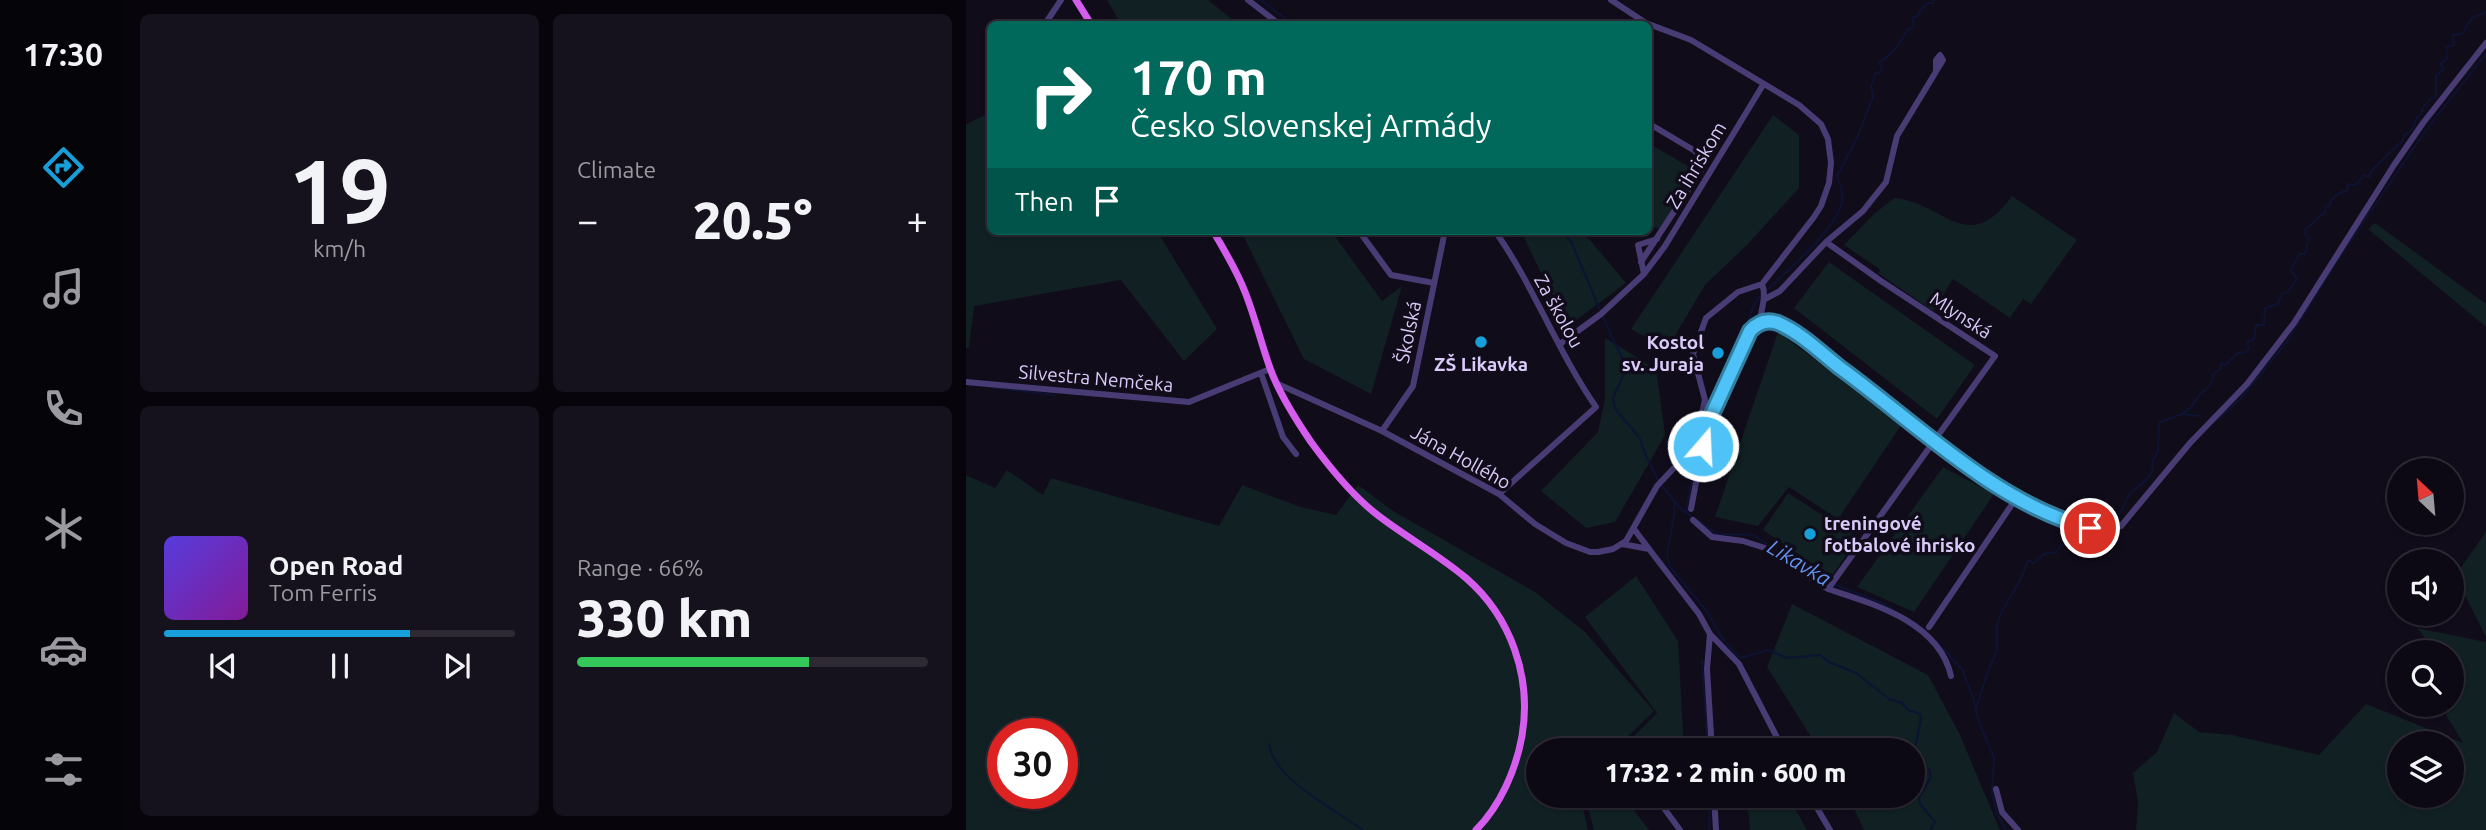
<!DOCTYPE html>
<meta charset="utf-8">
<style>
:root{--surface:#0d0914;--page:#16121d;--text:#f1f3f6;--muted:#9a9aa0;--line:#2d2a34;--accent:#179fd9}
body{margin:0;font-family:Ubuntu,sans-serif;background:var(--page);color:var(--text);height:100vh;display:flex;flex-direction:column;font-size:26px;white-space:nowrap}
*{box-sizing:border-box;margin:0}
p{font-size:23px;color:var(--muted)}
.icon{flex:none;width:38px;height:38px;fill:none;stroke:currentColor;stroke-width:2;stroke-linecap:round;stroke-linejoin:round}
.map{position:relative;flex:1;overflow:hidden}
.panel{display:flex;flex-direction:column;gap:14px;padding:14px;background:#07050b;width:840px}
.panel>*{flex:none}
.banner{position:absolute;left:21px;top:21px;width:665px;height:214px;border-radius:10px;box-shadow:0 2px 5px #0004,0 0 0 2px var(--line);background:#00695c;color:#fff;overflow:hidden}
.needle{width:46px;rotate:334deg}
.buttons{position:absolute;left:1421px;top:458px;display:grid;gap:14px}
.buttons a{display:grid;place-items:center;width:77px;height:77px;border-radius:50%;background:var(--surface);box-shadow:0 2px 5px #0004,0 0 0 2px var(--line);font-size:35px}
.speed{position:absolute;left:21px;top:718px;display:flex;gap:14px;font-size:35px;font-weight:700;text-align:center}
.speed>*{display:grid;place-content:center;width:91px;height:91px;border-radius:50%;background:var(--surface);box-shadow:0 2px 5px #0004,0 0 0 2px var(--line);line-height:1}
.speed .limit{border:10px solid #d22;background:#fff;color:#111}
.pin{position:absolute;display:grid;place-items:center;width:60px;height:60px;color:#fff;margin:-30px;border:4px solid #fff;border-radius:50%;box-shadow:0 2px 7px #0007}
.me{position:absolute;width:77px;margin:-38px;rotate:19deg;stroke-linejoin:round;filter:drop-shadow(0 0 5px #0008)}
.turn{display:flex;align-items:center;gap:24px;height:147px;padding:0 28px;font-size:32px}
.turn .icon{width:91px;height:91px;stroke-width:2.5}
.turn b{display:block;font-size:49px;line-height:60px}
.then{display:flex;align-items:center;height:66px;padding:0 28px;background:#0003;gap:14px;font-size:26px}
.big{font-size:52px;font-weight:800;line-height:1.1}
.panel .widget{flex:1;display:flex;flex-direction:column;justify-content:center;gap:10px;min-width:0;padding:0 24px;border-radius:10px;background:var(--page)}
.panel .dial{align-items:center;gap:0}
.dial b{font-size:91px;line-height:1}
.song{display:flex;align-items:center;gap:21px}
.cover{width:84px;height:84px;border-radius:10px;background:linear-gradient(135deg,hsl(250 70% 55%),hsl(290 70% 35%))}
.played{height:7px;border-radius:4px;background:linear-gradient(90deg,var(--accent) 70%,var(--line) 70%)}
.keys{display:flex;justify-content:space-around;direction:ltr}
.heat{display:flex;justify-content:space-between;align-items:center;font-size:38px;direction:ltr}
.charge{height:10px;border-radius:5px;background:linear-gradient(90deg,#34c759 66%,var(--line) 0)}
.panel .tiles{flex:1;display:grid;gap:14px;grid-template-columns:repeat(2,1fr)}
.trip{position:absolute;left:560px;top:738px;width:399px;height:70px;border-radius:35px;background:var(--surface);box-shadow:0 2px 5px #0004,0 0 0 2px var(--line);font-weight:800;line-height:70px;text-align:center}
main{display:flex;flex:1;min-height:0}
.menu{display:flex;flex-direction:column;width:126px;justify-content:space-around;align-items:center;background:#050408;color:var(--muted)}
.menu .icon{width:49px;height:49px}
.menu .selected{color:var(--accent)}
.menu b{font-size:32px;color:var(--text)}
.map>svg:first-child{display:block}
.green{fill:#102023;fill-rule:evenodd}
.lines{fill:none;stroke-linecap:round;stroke-linejoin:round}
.stream{stroke:#0d1332;stroke-width:2}
.minor{stroke:#493c74;stroke-width:6}
.major{stroke:#d55dee;stroke-width:7}
.route-casing{stroke:#337fa1;stroke-width:18}
.route{stroke:#4fc3f7;stroke-width:12}
.poi-dot{fill:#179fd9;stroke:#110c1a;stroke-width:2.5}
.labels{text-anchor:middle;stroke-width:7;stroke-linejoin:round;paint-order:stroke}
.street-label{font-size:19px;fill:#d9caf9;stroke:#110c1a}
.poi-label{font-size:19px;font-weight:bold;fill:#d9caf9;stroke:#110c1a;text-anchor:end}
.water-label{font-size:21px;font-style:italic;fill:#6392ef;stroke:#110c1a}
</style>
<main>
<nav class="menu">
<b>17:30</b>
<svg class="icon selected" aria-label="directions" viewBox="0 0 24 24"><path d="M12 3l9 9-9 9-9-9zM9 14v-3h6M13 9l2 2-2 2"/></svg>
<svg class="icon" aria-label="music" viewBox="0 0 24 24"><path d="M9 18V5l10-2v13"/><circle cx="6" cy="18" r="3"/><circle cx="16" cy="16" r="3"/></svg>
<svg class="icon" aria-label="phone" viewBox="0 0 24 24"><path d="M5 4h4l2 5-3 2q2 4 5 5l2-3 5 2v4C11 20 4 13 5 4z"/></svg>
<svg class="icon" aria-label="climate" viewBox="0 0 24 24"><path d="M12 3v18M4 7l16 10M4 17L20 7"/></svg>
<svg class="icon" aria-label="car" viewBox="0 0 24 24"><path d="M5 17H2v-5l4-1 3-4h7l3 4 3 1v5h-3M9 17h6M6 11h13"/><circle cx="7" cy="17" r="2"/><circle cx="17" cy="17" r="2"/></svg>
<svg class="icon" aria-label="filters" viewBox="0 0 24 24"><path d="M4 7h16M4 17h16"/><circle cx="9" cy="7" r="2"/><circle cx="15" cy="17" r="2"/></svg>
</nav>
<section class="panel">
<div class="tiles">
<div class="widget dial"><b>19</b><p>km/h</p></div>
<div class="widget"><p>Climate</p>
<div class="heat"><a>−</a><b class="big">20.5°</b><a>+</a></div>
</div>
<div class="widget">
<div class="song"><i class="cover"></i><div><b>Open Road</b><p>Tom Ferris</p></div></div>
<div class="played"></div>
<div class="keys"><svg class="icon" aria-label="previous" viewBox="0 0 24 24"><path d="M18 5L8 12l10 7zM5 5v14"/></svg><svg class="icon" aria-label="pause" viewBox="0 0 24 24"><path d="M8 5v14M16 5v14"/></svg><svg class="icon" aria-label="next" viewBox="0 0 24 24"><path d="M6 5l10 7-10 7zM19 5v14"/></svg></div>
</div>
<div class="widget"><p>Range · 66%</p><b class="big">330 km</b><div class="charge"></div></div>
</div>
</section>
<div class="map">
<svg width="1520" height="830" viewBox="0 0 1520 830">
<rect width="100%" height="100%" fill="#110c1a"/>
<path class="green" d="M141 0H242L272 24H155Z
M24 113V231H191L251 329 218 361 155 280 8 306 3 348H0V124Z
M807 115 833 135V188L781 245 739 285 701 349 665 329Z
M682 143 727 169 729 177 694 229 683 225Z
M1046 196 1111 240 1065 304 1057 299 1044 318 987 279 967 311 912 273 915 270 878 245 908 214 928 198C978 202 1001 258 1046 196Z
M1409 223 1520 304V327L1402 229Z
M275 231H365L416 301 436 286 405 394 338 359Z
M555 231H610L624 240 660 283 601 327Z
M863 262 1009 365 971 419 828 308Z
M812 332 936 424 872 519 823 487 792 526 749 517Z
M639 338 690 369 699 435 649 522 620 528 575 491 632 432 639 399Z
M977 467 1028 494 948 612 891 587Z
M41 470 77 495 85 478 253 526 276 485 335 507 370 515 392 485 427 511 569 592 619 632 688 711 647 751H572V796H614L622 830H0V475L29 488ZM37 733H96V793H37Z
M822 493 892 538 865 577 797 530Z
M1520 532V637L1489 576Z
M670 576 712 641 718 751H660L657 747 691 713 619 617Z
M826 604 962 675 994 735 1034 830H898L882 796H947V751H854L801 667Z
M1451 628 1520 642V830H1170L1172 802 1167 773 1191 752 1208 713 1233 732 1266 735 1353 755 1400 704 1497 743 1474 705H1486V653H1471ZM1433 744H1486V796H1433Z
M619 796H657L683 830H628Z
M781 796H822L841 830H784Z"/>
<g class="lines">
<path class="stream" d="M295 0 326 24
M594 231 605 241 634 310
M800 291C824 267 866 235 876 203 878 194 874 185 871 176L891 138 907 97 905 86 910 73 915 72 916 68 913 63C926 54 935 44 941 30L948 27 946 18 953 15 954 11 961 3H967L968 0
M636 315 657 360 658 374 647 398 649 409 673 437 680 456 693 482
M25 387 88 395
M745 410 790 301 796 295
M1217 414 1233 416
M1251 420 1274 399 1320 343 1375 255 1460 130 1520 54
M696 486 715 509 726 517
M708 501 709 512 701 553 703 566 740 610 758 641 774 658 803 650 821 658 854 655 863 662 890 673 923 699 936 703 942 710 954 714 955 718C953 727 951 746 947 752
M720 511 732 447
M731 520 751 534 787 535 867 584 916 603 935 614
M1130 524C1137 524 1147 522 1151 517 1156 512 1158 502 1162 497 1170 485 1191 478 1186 462L1192 451 1193 423C1204 417 1216 417 1225 407 1229 403 1231 396 1235 393 1242 387 1246 385 1247 374L1255 369V363L1259 365 1272 353 1280 352 1283 348 1281 342 1288 339 1290 325H1298L1299 308 1312 304 1316 294 1322 292 1331 279 1325 270 1333 254H1339L1343 238 1339 235 1340 228C1348 224 1351 217 1359 213L1360 206H1363C1366 198 1372 192 1381 191L1382 184 1390 185 1398 175 1403 177 1406 170 1437 140 1438 135 1447 129 1451 117 1456 113V109L1464 99 1470 97V76L1478 69 1474 64 1482 58 1480 47 1488 45 1487 35 1496 34 1506 18 1520 12
M940 617 961 632
M970 641 996 669 1007 697 1012 720 1028 758 1026 793 1031 814 1040 830
M736 660 742 751
M1010 709 1021 674 1031 650V625L1036 611 1055 579 1062 560 1068 563 1078 554 1090 552 1096 544 1105 546 1123 529
M303 744C307 779 370 810 397 830
M947 764 950 765 947 775
M963 769 965 777 953 798 954 804 969 822 964 830
M947 777 951 778 956 768
M743 830 744 796"/>
<path class="minor" d="M282 0 313 24
M645 0 680 23 725 40 833 105 855 124 862 139 865 163 863 183 855 206 848 217 796 284C801 297 795 308 794 322
M79 24 95 0
M668 24 680 23
M393 231 425 275 468 283
M529 231C568 286 591 351 630 407L533 494
M860 242 897 211 920 182 931 136 977 60 974 55 970 60V70
M675 262 736 169 734 157 729 151 682 123
M678 274 672 245 691 239
M799 299 814 291 860 242 915 281 1029 356 862 589C908 604 973 622 985 676
M594 344 635 314 678 274 699 246 797 85
M295 373 317 437 330 454
M0 382 223 402 304 369
M312 384 416 431 533 494 569 524 600 543 624 552H632L647 549 660 541 691 486 735 439 784 331 790 324 799 321 810 322 823 329 916 398 990 458 1051 497 1114 525 1145 530 1155 526 1224 443 1281 384 1328 323 1428 165 1457 123 1520 43
M416 431 447 386 479 231
M725 509 737 446 731 434 739 400 727 354 740 318 772 292 796 284
M727 520 746 537 777 541 799 548 862 589
M668 529 683 549
M656 544 683 549 733 614 744 634 773 664 818 751
M963 627 1051 497
M744 634 741 669 746 751
M651 749 652 751
M1030 789 1036 812 1052 830
M689 796 714 830
M748 796 750 830
M844 796 864 830"/>
<path class="major" d="M110 0 125 24
M247 231C259 251 271 271 279 292 289 317 295 343 304 368 313 394 330 420 345 442 364 468 384 493 409 513 438 536 472 554 500 578 545 617 566 677 556 736 550 770 534 806 510 830"/>
</g>
<g class="lines">
<defs>
<path id="route" d="M737 446 736 436 784 331C792 322 801 319 812 323 835 333 854 352 873 367 949 422 1031 505 1124 528"/>
</defs>
<use href="#route" class="route-casing"/>
<use href="#route" class="route"/>
</g>
<g class="poi-dot">
<circle cx="515" cy="342" r="7"/>
<circle cx="752" cy="353" r="7"/>
<circle cx="844" cy="534" r="7"/>
</g>
<g class="labels">
<g class="street-label">
<text transform="translate(730 165) rotate(-59)" y="7">Za ihriskom</text>
<text transform="translate(593 311) rotate(61)" y="7">Za školou</text>
<text transform="translate(995 315) rotate(33)" y="7">Mlynská</text>
<text transform="translate(442 332) rotate(-78)" y="7">Školská</text>
<text transform="translate(130 378) rotate(5)" y="7">Silvestra Nemčeka</text>
<text transform="translate(495 457) rotate(29)" y="7">Jána Hollého</text>
</g>
<g class="poi-label">
<text x="738" y="349">Kostol<tspan x="738" dy="22">sv. Juraja</tspan></text>
<text x="515" y="371" text-anchor="middle">ZŠ Likavka</text>
<text x="858" y="530" text-anchor="start">treningové<tspan x="858" dy="22">fotbalové ihrisko</tspan></text>
</g>
<g class="water-label">
<text transform="translate(833 563) rotate(31)" y="7">Likavka</text>
</g>
</g>
</svg>
<div class="buttons">
<a><svg class="needle" viewBox="-14 -14 28 28"><path d="M0-13l5 13h-10z" fill="#e53935"/><path d="M0 13l5-13h-10z" fill="#9a9aa0"/></svg></a>
<a><svg class="icon" aria-label="sound" viewBox="0 0 24 24"><path d="M4 9h4l5-4v14l-5-4H4zM17 9q2 3 0 6"/></svg></a>
<a><svg class="icon" aria-label="search" viewBox="0 0 24 24"><circle cx="10" cy="10" r="6"/><path d="M15 15l6 6"/></svg></a>
<a><svg class="icon" aria-label="layers" viewBox="0 0 24 24"><path d="M12 4l9 5-9 5-9-5zM3 14l9 5 9-5"/></svg></a>
</div>
<div class="speed"><div class="limit">30</div></div>
<div class="pin" style="left:1124px;top:528px;background:#d93025"><svg class="icon" aria-label="arrive" viewBox="0 0 24 24"><path d="M6 21V4h12l-3 4 3 4H6"/></svg></div>
<svg class="me" style="left:737px;top:446px" viewBox="-20 -20 40 40"><circle r="17" fill="#4fc3f7" stroke="#fff" stroke-width="3"/><path d="M0-11L8 9 0 5-8 9z" fill="#fff"/></svg>
<div class="trip">17:32 · 2 min · 600 m</div>
<div class="banner">
<div class="turn"><svg class="icon" aria-label="right" viewBox="0 0 24 24"><path d="M7 20v-9h11M14 6l5 5-5 5"/></svg><div><b>170 m</b>Česko Slovenskej Armády</div></div>
<div class="then">Then<svg class="icon" aria-label="arrive" viewBox="0 0 24 24"><path d="M6 21V4h12l-3 4 3 4H6"/></svg></div>
</div>
</div>
</main>
